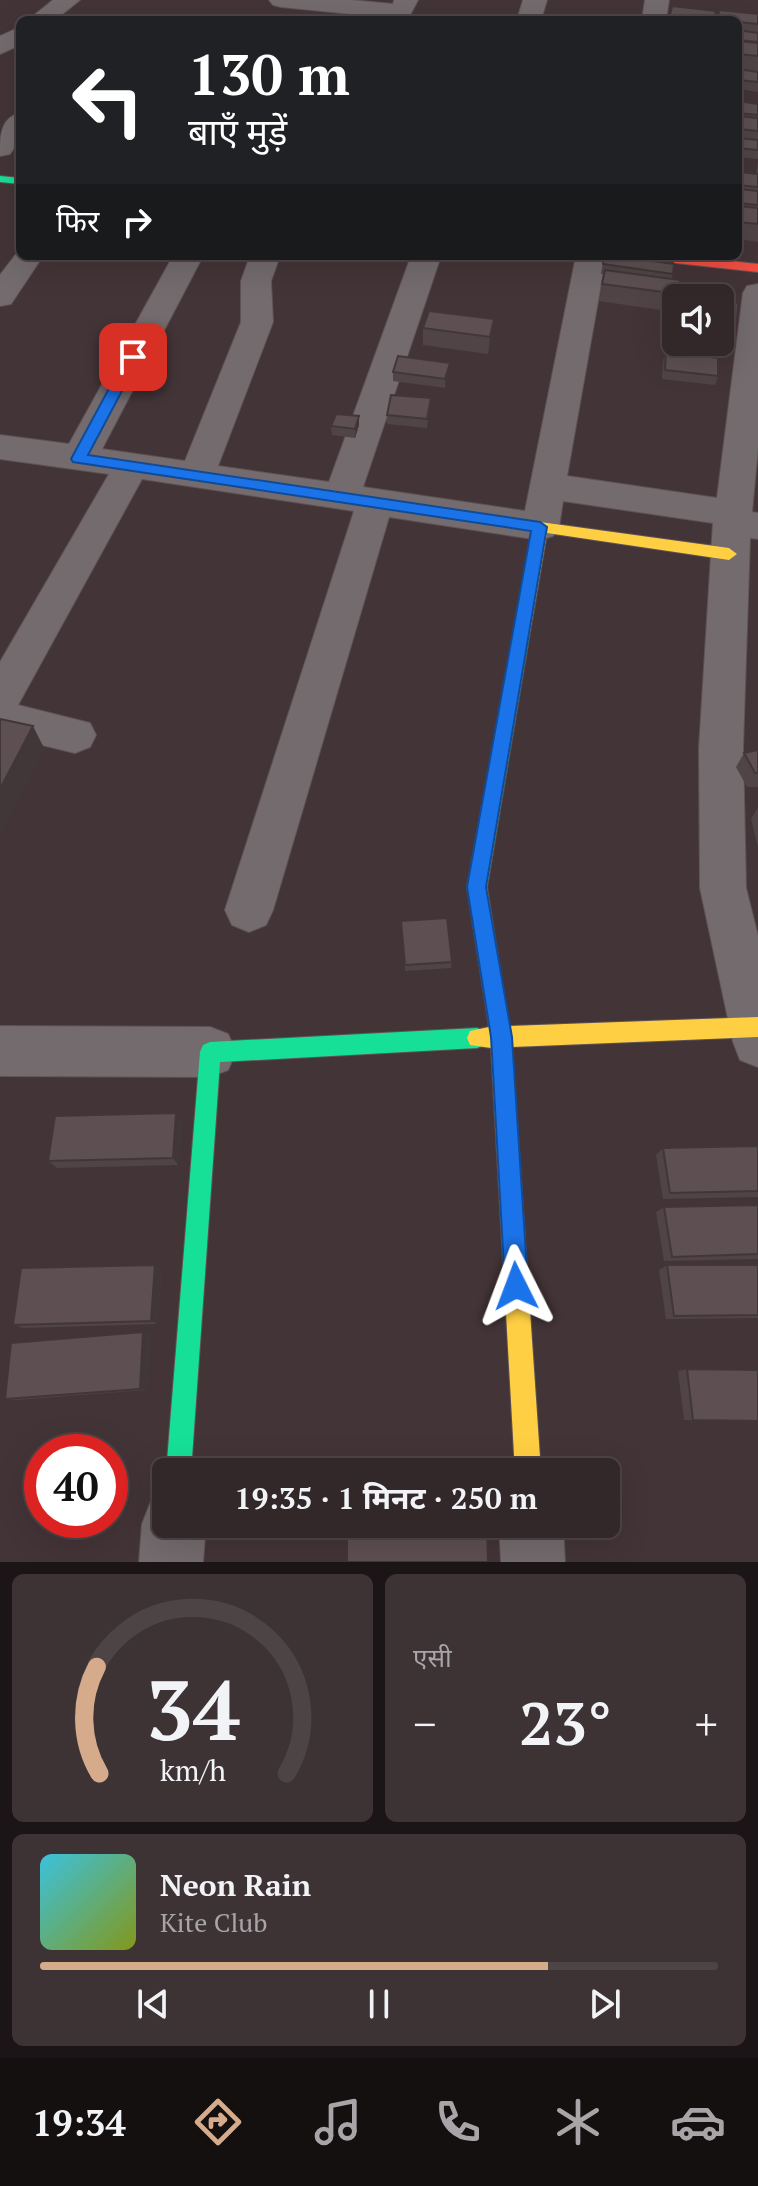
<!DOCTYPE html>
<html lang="hi">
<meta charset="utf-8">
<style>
:root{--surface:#322729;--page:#3d3335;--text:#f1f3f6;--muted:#a8a5a8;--line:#4d4446;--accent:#d6ab8b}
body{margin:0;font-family:"PT Serif","Noto Sans Devanagari",serif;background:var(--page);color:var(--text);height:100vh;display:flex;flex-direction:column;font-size:30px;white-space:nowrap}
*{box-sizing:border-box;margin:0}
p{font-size:26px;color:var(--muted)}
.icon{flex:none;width:44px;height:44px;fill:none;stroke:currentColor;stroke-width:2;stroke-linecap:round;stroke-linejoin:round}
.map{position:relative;height:1562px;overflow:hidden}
.panel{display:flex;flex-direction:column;gap:12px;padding:12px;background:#1c1517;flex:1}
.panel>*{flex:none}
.top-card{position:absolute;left:16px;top:16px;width:726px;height:244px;border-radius:12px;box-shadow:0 8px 32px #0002,0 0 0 2px var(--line);background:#202124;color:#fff;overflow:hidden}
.tools{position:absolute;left:662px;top:284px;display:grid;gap:16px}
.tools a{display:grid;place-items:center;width:72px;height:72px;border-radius:12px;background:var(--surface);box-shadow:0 8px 32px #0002,0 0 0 2px var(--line);font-size:40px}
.speed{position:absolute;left:24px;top:1434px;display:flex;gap:16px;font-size:40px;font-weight:700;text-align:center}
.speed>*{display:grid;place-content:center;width:104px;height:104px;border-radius:50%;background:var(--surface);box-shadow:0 8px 32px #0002,0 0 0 2px var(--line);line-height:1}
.speed .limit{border:12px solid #d22;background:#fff;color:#111}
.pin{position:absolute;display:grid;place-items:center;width:68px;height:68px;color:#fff;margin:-34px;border-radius:16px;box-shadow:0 4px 12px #0006}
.me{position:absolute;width:88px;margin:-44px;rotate:357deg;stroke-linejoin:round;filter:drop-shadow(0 0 6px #0008)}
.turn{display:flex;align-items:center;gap:28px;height:168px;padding:0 40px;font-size:36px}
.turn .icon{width:104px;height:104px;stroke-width:2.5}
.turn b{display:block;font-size:56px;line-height:68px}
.then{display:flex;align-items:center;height:76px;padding:0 40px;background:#0003;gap:16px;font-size:30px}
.big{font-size:60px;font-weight:700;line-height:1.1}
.panel .card{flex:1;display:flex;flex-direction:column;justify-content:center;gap:12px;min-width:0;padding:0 28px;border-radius:12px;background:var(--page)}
.panel .dial{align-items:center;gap:0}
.dial svg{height:208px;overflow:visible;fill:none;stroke:var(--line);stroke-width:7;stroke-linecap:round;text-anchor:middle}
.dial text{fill:var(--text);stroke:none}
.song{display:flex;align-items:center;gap:24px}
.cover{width:96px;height:96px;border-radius:12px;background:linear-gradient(135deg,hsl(190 70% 55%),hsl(70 70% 35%))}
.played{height:8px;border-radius:4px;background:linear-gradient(90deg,var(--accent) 75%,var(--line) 75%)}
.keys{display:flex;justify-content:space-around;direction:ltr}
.heat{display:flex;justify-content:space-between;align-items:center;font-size:44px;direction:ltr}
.panel .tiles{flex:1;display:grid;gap:12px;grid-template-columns:1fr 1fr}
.card:last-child{grid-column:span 2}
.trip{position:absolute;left:152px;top:1458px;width:468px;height:80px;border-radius:12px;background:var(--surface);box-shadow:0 8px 32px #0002,0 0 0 2px var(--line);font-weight:700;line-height:80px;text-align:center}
.menu{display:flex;height:128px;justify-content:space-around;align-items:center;background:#141010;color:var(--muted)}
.menu .icon{width:56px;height:56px}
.menu .on{color:var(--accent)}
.menu b{font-size:36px;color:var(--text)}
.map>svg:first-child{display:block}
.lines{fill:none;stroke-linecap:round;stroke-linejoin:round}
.street-casing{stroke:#5f5254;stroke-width:2}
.fast-casing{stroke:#5f5254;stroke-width:2}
.slow-casing{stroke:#5f5254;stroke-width:2}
.jam-casing{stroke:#5f5254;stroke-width:2}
.street{fill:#736b6d;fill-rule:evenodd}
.fast{fill:#16e098;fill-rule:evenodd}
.slow{fill:#ffcf43;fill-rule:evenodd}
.jam{fill:#f24e42;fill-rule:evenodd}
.wall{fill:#504447}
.shaded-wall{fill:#413739}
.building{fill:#5d4f52;stroke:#413739;stroke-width:2}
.route{fill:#1a73e8;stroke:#114b97;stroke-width:2}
</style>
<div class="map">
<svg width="758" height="1562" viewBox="0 0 758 1562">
<rect width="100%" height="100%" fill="#433437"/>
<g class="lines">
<defs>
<path id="street" d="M53 0H80L55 20H28Z
M269 0H351L393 4 394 0H418L409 17 401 19 281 7 273 5Z
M523 0H547L541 20H517Z
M645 0H669L666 20H642Z
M20 27V45L0 54V36Z
M20 113V139L10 154 0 156C0 137 0 118 20 113Z
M20 249V256H43L11 304 0 306V275Z
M173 256H203L102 449 185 461 241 322V281L250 256H280L271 281 273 322 218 466 329 482 411 256H441L363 487 525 511 576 256H606L567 476 717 498 743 293 747 286 758 284V448L752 512 758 513V539L750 538 743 748 746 888 758 936V1067L740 1060 733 1042 700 888 699 748 713 523 563 501 559 527 553 536 540 540 389 517 273 910 266 925 249 932 232 925 225 910 354 511 142 479 18 705 90 723 96 735 90 747 75 753 0 735V662L109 474 0 459V435L69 444Z
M0 1026 210 1027 228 1034 236 1052 228 1070 210 1077 0 1076Z
M166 1495V1524H206L203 1562H139L142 1524 151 1501Z
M499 1524H563L565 1562H501Z"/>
<path id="fast" d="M0 176 20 178V184L0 182Z
M521 632 529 638 487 887 507 1014 504 1021 497 1024 490 1021 487 1014 467 887 513 638Z
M477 1028 484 1031 487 1038 484 1045 477 1048 220 1062 191 1472 166 1474 200 1052 203 1045 210 1042Z"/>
<path id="slow" d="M540 522 729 548 737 554 729 560 547 533 529 638 521 644 513 638 532 527Z
M497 1004 504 1007 510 1026 758 1017V1037L512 1047 541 1472H515L491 1048 470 1045 467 1038 470 1031 489 1027 487 1014 490 1007Z"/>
<path id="jam" d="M642 256H682L758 264V272L648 260Z"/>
</defs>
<use href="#street" class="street-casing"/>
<use href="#fast" class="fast-casing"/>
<use href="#slow" class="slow-casing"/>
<use href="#jam" class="jam-casing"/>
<use href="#street" class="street"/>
<use href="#fast" class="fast"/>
<use href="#slow" class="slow"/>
<use href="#jam" class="jam"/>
</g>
<path class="wall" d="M672 6 714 20H668L670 18Z
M719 10 758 14V92L738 89V20H717Z
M738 101 758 104V159L738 157Z
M758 161V242L738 239V172L756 174Z
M604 256H674L672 279 680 280 678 296 676 298V330L666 329 667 311 599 301 604 274H601Z
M720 301 737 320 732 337 720 335Z
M423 328 493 336 488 354 423 345Z
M666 352 718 376 715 385 662 379 663 361Z
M450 363 449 372 445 388 393 381V372Z
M431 398 427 428 387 424V415Z
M359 425 355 438 332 435 331 426Z
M758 750V787H747L736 767 744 753Z
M758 807V847L751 819Z
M401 921 452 962 451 968 405 971Z
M181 1121 178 1165 57 1168 48 1161Z
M758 1146V1197L663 1199 656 1155 663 1148Z
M758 1205V1259L664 1261 656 1212 664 1207Z
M667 1265H758V1318L666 1319 659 1270Z
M162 1269 157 1324 23 1328 13 1325Z
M143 1332 150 1335 147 1390 16 1400 5 1399Z
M687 1369 758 1421 684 1420 678 1371Z"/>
<path class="shaded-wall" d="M494 319 493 336 488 354 490 337Z
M450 363 449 372 445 388V379Z
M359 416V425L355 438V429Z
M33 726 45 750 0 837V789Z
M176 1113 181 1121 178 1165 173 1158Z
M155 1265 162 1269 157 1324 151 1321Z
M143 1332 150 1335 147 1390 140 1389Z"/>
<path class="building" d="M672 6 716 11 714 19 670 15Z
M719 10 758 14V24L738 22V20H718Z
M668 17 696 20H668Z
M738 30 758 33V42L738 40Z
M738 41 758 43V56L738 54Z
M738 69 758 72V82L738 80Z
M738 101 758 104V115L738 113Z
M738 116 758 118V131L738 129Z
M738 138 758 140V150L738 148Z
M738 172 758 174V187L738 185Z
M738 189 758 191V205L738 203Z
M738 206 758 208V224L738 222Z
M604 256H615L674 264 673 274 603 264Z
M629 256H674L673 262Z
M605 270 680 280 679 294 602 284Z
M671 295 695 298H676V312H670Z
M720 301 738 303 737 320 720 318Z
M429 311 494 319 490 337 423 328Z
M666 352 718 358V376L665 370Z
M398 356 450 363 445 379 393 372Z
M391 395 431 398 427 419 387 415Z
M336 414 359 416 355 429 331 426Z
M0 719 33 726 0 789Z
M758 750V773H755L744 753Z
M447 918 452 962 405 965 401 921Z
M176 1113 173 1158 48 1161 55 1116Z
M758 1146V1191L670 1193 663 1148Z
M758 1205V1254L672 1257 664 1207Z
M155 1265 151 1321 13 1325 21 1268Z
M667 1265H758V1315L674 1316Z
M143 1332 140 1389 5 1399 11 1343Z
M687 1369 758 1370V1421L693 1420Z
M347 1524H487L488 1562H347Z"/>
<path class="route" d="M133 353 140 357 88 455 540 522 547 527 486 887 512 1037 528 1286 525 1294 516 1298 508 1294 505 1286 491 1037 467 887 531 531 73 462 71 459 126 357Z"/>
</svg>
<div class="tools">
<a><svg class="icon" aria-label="sound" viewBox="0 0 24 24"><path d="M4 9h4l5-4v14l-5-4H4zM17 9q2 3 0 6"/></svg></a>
</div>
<div class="speed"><div class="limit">40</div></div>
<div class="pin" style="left:133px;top:357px;background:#d93025"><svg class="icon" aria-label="arrive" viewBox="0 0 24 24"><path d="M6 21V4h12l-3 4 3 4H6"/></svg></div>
<svg class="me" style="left:516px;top:1286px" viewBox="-20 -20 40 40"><path d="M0-17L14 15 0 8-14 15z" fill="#1a73e8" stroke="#fff" stroke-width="4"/></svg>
<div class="trip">19:35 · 1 मिनट · 250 m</div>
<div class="top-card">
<div class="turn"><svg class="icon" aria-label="left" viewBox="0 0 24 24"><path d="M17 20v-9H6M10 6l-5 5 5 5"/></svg><div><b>130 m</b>बाएँ मुड़ें</div></div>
<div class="then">फिर<svg class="icon" aria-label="right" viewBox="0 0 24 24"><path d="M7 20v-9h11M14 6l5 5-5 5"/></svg></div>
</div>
</div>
<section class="panel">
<div class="tiles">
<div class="card dial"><svg viewBox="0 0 100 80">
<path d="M14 69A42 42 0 1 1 86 69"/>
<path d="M14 69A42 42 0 0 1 13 28" stroke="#d6ab8b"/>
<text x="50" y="56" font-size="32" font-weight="700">34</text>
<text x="50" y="72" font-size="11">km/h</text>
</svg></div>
<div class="card"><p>एसी</p>
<div class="heat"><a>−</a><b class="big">23°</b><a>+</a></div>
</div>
<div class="card">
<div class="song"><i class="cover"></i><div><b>Neon Rain</b><p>Kite Club</p></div></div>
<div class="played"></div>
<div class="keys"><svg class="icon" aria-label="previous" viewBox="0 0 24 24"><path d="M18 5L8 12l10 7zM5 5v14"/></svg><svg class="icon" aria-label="pause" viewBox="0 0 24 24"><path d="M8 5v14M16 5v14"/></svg><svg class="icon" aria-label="next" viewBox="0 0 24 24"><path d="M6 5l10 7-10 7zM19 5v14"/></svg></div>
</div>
</div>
</section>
<nav class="menu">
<b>19:34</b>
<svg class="icon on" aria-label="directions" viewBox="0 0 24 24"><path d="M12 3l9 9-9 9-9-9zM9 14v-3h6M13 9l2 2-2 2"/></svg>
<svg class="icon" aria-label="music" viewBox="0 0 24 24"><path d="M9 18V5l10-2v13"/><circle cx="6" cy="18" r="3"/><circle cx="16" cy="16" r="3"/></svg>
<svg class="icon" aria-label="phone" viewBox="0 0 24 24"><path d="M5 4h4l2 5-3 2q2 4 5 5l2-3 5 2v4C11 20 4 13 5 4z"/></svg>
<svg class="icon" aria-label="climate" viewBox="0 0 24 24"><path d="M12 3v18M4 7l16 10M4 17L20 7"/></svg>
<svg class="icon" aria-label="car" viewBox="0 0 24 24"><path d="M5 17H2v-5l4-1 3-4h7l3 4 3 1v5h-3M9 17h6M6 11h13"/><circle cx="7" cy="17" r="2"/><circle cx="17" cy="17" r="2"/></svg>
</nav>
